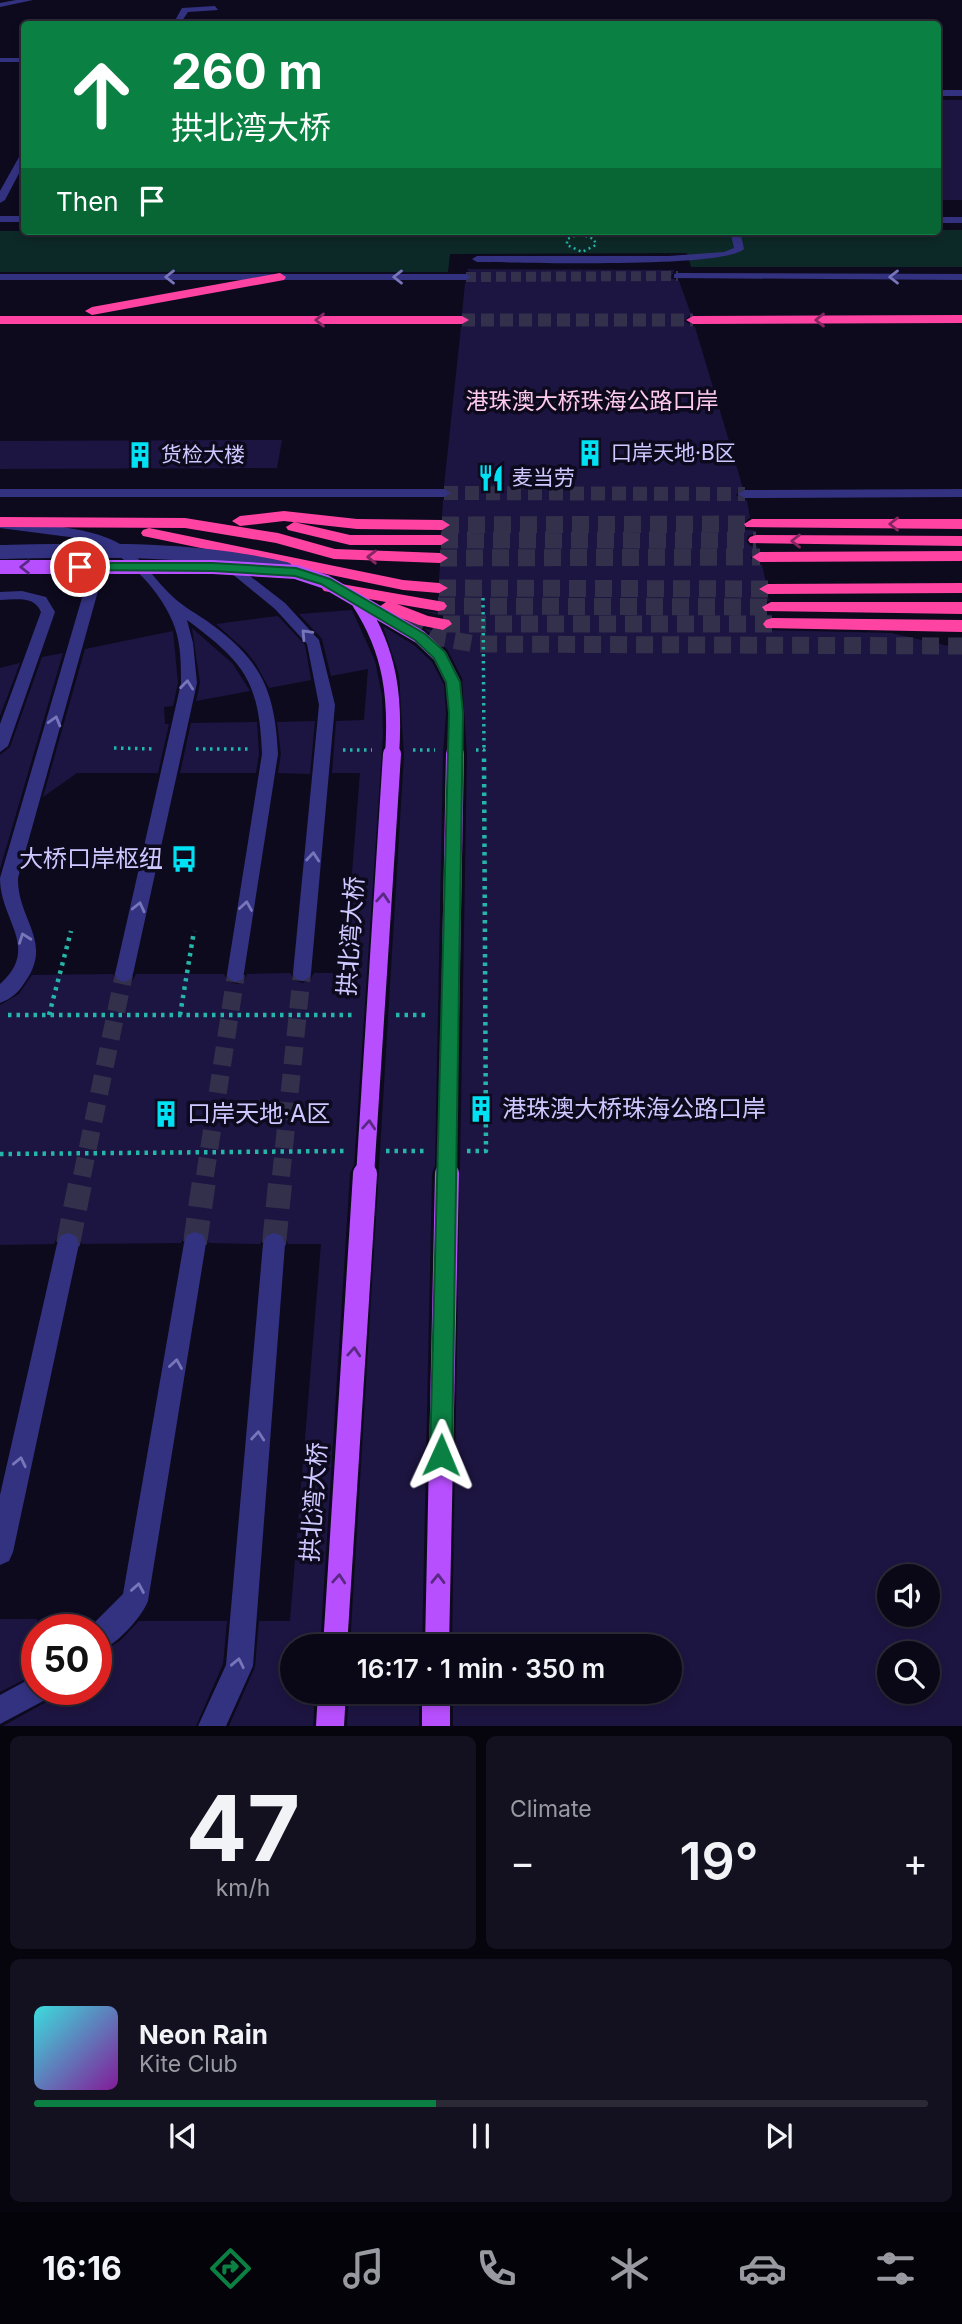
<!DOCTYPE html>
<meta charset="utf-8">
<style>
:root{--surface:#0a0816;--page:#13111f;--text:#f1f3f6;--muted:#999aa1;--line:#2a2935;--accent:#0b8043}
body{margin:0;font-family:Inter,"Noto Sans SC",sans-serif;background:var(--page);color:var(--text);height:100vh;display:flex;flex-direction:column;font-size:26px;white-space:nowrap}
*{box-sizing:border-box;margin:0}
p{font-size:23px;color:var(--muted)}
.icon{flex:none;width:38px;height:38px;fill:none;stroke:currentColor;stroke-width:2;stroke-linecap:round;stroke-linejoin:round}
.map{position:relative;height:1726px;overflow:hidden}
.drawer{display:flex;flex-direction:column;gap:10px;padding:10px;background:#06040c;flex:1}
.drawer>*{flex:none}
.top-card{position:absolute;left:21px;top:21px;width:920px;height:214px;border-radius:7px;box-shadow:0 4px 10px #0003,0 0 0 2px var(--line);background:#0b8043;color:#fff;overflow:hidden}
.fabs{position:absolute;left:877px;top:1564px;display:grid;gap:14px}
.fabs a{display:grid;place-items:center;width:63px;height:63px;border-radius:50%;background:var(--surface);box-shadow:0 4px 10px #0003,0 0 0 2px var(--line);font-size:35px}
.speed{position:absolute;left:21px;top:1614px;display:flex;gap:14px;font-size:35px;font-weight:700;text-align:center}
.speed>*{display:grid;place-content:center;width:91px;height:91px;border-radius:50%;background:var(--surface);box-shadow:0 4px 10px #0003,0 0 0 2px var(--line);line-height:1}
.speed .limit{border:10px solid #d22;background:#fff;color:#111}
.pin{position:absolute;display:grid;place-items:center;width:60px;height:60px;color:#fff;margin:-30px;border:4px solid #fff;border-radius:50%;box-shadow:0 2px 7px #0007}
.me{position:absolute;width:77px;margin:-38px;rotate:1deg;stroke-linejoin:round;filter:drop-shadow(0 0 5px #0008)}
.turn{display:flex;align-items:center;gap:24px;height:147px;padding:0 35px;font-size:32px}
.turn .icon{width:91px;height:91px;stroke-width:2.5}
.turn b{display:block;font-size:49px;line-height:60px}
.then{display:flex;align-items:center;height:66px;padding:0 35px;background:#0003;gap:14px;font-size:26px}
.big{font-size:52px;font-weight:600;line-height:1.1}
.drawer .tile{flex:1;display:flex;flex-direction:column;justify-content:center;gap:10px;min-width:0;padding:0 24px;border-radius:10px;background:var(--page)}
.drawer .dial{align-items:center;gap:0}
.dial b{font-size:91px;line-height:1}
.song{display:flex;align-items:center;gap:21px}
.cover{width:84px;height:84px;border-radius:10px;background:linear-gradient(135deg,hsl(180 70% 55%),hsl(290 70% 35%))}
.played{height:7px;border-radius:4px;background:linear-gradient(90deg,var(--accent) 45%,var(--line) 45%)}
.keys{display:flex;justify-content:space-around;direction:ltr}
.heat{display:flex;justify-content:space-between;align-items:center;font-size:38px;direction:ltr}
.drawer .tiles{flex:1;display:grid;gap:10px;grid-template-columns:1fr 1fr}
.tile:last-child{grid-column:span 2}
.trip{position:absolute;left:280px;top:1634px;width:402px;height:70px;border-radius:35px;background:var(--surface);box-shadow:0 4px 10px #0003,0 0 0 2px var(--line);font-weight:600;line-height:70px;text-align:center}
.dock{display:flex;height:112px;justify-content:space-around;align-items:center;background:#040309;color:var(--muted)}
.dock .icon{width:49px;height:49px}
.dock .active{color:var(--accent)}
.dock b{font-size:32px;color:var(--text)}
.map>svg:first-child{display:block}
.green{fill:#0d2927}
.building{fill:#1d1541;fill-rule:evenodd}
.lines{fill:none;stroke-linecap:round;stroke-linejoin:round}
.minor-tunnel-far3{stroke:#33304b;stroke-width:10;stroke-dasharray:10 5;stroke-linecap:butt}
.minor-tunnel-far2{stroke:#33304b;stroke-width:14;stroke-dasharray:14 7;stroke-linecap:butt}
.minor-tunnel-far1{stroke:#33304b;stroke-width:18;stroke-dasharray:18 10;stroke-linecap:butt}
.minor-tunnel{stroke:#33304b;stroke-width:24;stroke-dasharray:24 12;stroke-linecap:butt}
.highway-tunnel-far1{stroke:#33304b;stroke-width:13;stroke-dasharray:13 6;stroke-linecap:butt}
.highway-tunnel{stroke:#33304b;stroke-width:17;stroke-dasharray:17 9;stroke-linecap:butt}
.path-far2{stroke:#25b6a9;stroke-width:2.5;stroke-dasharray:2 3.5;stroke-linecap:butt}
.path-far1{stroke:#25b6a9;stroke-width:3.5;stroke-dasharray:2.5 4.5;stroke-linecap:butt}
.path{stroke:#25b6a9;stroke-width:4.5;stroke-dasharray:3.5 5;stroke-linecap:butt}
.minor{fill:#333281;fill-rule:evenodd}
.major{fill:#b84fff;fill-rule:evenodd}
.highway{fill:#ff43a3;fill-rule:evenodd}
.minor-bridge{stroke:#333281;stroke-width:14}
.major-bridge-far2{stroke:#b84fff;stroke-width:14}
.major-bridge-far1{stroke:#b84fff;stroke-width:18}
.major-bridge{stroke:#b84fff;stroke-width:24}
.oneway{stroke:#7876ba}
.oneway2{stroke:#862660}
.oneway3{stroke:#5a2983}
.route{fill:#0b8043;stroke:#07532c;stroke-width:2}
.labels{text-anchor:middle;stroke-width:7;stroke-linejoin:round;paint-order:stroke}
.far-poi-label{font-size:21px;fill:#cdc8ff;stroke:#0d0a1e;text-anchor:start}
.far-quarter-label{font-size:23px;fill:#ffcaed;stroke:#0d0a1e}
.poi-label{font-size:24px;fill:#cdc8ff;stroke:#0d0a1e;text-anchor:start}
.street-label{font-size:24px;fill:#cdc8ff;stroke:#0d0a1e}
</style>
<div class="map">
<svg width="962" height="1726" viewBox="0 0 962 1726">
<rect width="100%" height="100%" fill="#0d0a1e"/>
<path class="green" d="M938 230H962V267H691L687 253 450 254 448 272H0V231Z"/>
<path class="building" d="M938 100H962V200H938Z
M467 269 674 270 671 278 679 281 691 314 684 321 695 327 743 488 736 495 747 501 750 517 742 525 746 530H753L754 533 748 536 746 541 750 546H757L758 550 750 558 762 565 766 582 757 590 770 600 761 605 760 609 765 614 773 615 765 618 761 622 764 630 891 633 962 649V1726H453V1692H670V1647H452L467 754 462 678 447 649 425 629 444 632 453 626 454 622 449 617 422 611 444 613 450 606 446 600 438 598V596L450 589 439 580 440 566 450 559 441 548 451 541 442 533 452 524 442 517 443 500 453 494 444 486 461 327 471 321 462 314 465 283 473 278ZM889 1577H928V1615H889ZM889 1654H928V1692H889Z
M282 440 277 468 0 469V441Z
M352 610 375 661 382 696 383 735 354 1165 350 1173 320 1647H292V1692H315L313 1726H229L255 1667 259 1621H290L321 1244H288L284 1235 275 1231 265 1234 260 1244 209 1243 204 1233 194 1230 185 1234 181 1243 82 1244 77 1234 67 1231 58 1235 54 1244 0 1245V1005L19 994 32 975 113 974 116 981 125 984 132 981 136 974H224L228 981 237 984 244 981 247 974 290 973 294 980 303 983 310 980 314 973H344L360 773H332L336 721 364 720 368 669 331 676 322 639 299 614Z
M278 616 305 645 311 680 269 688 256 664 245 650 216 624Z
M383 626 414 645 432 662 444 685 446 713 443 754 435 1165 432 1174 422 1647H350L404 755 399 675Z
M192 628 233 664 250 691 196 701 200 683Z
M173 631 178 683 173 706 164 707 165 724H169L158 773H77L43 797 85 649Z
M63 653 0 869V755L10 747 42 657Z
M20 663 0 716V668Z
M315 721 310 774 278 773 281 754 277 722Z
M257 722 259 754 256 773H180L191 723Z
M0 1619H37V1673L0 1692Z
M139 1621H227L223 1664 196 1726H3L48 1701 53 1689H96V1655L120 1641Z
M349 1692H419V1726H347Z"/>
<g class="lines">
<path class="minor-tunnel-far3" d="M466 277 678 276"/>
<path class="minor-tunnel-far2" d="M444 493 745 494"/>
<path class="minor-tunnel-far1" d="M82 1176 124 974
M205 1176 236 974
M281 1176 302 973"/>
<path class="minor-tunnel" d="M195 1243 205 1174
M68 1244 82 1174
M274 1244 281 1174"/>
<path class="highway-tunnel-far1" d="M462 320H693"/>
<path class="highway-tunnel" d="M442 525 752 524
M441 540H756
M440 558 760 557
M439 588 768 589
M438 606 771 607
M385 607 435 637 474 644 962 646
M443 624H772"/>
<path class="path-far2" d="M580 234 594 239 596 245 582 252 567 245V239Z"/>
<path class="path-far1" d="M483 598 484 750
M114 748 155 749
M196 749H250
M343 750H372
M413 750H435
M476 750H484V756"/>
<path class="path" d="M8 1015H356
M49 1015 71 931
M180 1015 194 931
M396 1015H430
M386 1151H426
M467 1151H486L484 754
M0 1154 346 1151"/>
<path class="minor" d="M16 0H33L0 7V3Z
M215 6 218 10 188 12 180 24H173L182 8Z
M0 58H24V62H0Z
M938 90H962V96H938Z
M24 154V164L5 200 0 203V191L19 157Z
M0 216H24V222H0Z
M938 217H962V223H938Z
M730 231H740L744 249C722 269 519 262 477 262L472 259 477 256H669L724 252 734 248Z
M678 273 962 274V280L674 278V274Z
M0 274H466L471 277 466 280H0Z
M0 489H444L451 493 444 497H0Z
M962 489V497L745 498 738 494 745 490Z
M0 520C36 525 76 525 110 539 137 550 152 577 172 596 182 606 199 615 211 624 262 661 275 692 278 754L243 979 236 982 229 979 227 974 262 754C259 681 245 663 187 620L193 643 197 683 133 974 131 979 124 982 117 979 115 974 181 683C181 665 181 646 175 628 164 594 126 553 92 542 108 554 101 573 98 591L18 878C17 919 54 942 25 982 19 992 11 999 0 1003V984C41 947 0 921 0 878L84 591 89 565 87 552 77 544V538L0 528Z
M224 556 285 603 319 640 335 705 311 973 309 978 302 981 295 978 293 973 319 705 307 644 275 609 219 563 217 560Z
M22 591 46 597 55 612 8 746 0 752V724L41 612C34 595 15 600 0 600V592Z
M195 1232 203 1235 206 1243 148 1601C140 1620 115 1646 96 1653V1629H88L123 1594 184 1243 187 1235Z
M68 1233 76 1236 79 1244 13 1552 9 1561 0 1565V1495L57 1244 60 1236Z
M274 1233 282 1236 285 1244 253 1666 226 1726H198L226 1665 263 1244 266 1236Z
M37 1675V1689H51L47 1699 0 1724V1695Z"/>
<path class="major" d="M318 1692H346L344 1726H316Z
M422 1692H450V1726H422Z"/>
<path class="highway" d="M280 273 286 277 284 280 92 315 85 311 92 307Z
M962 315V323L693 324 686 320 693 316Z
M0 316H462L469 320 462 324H0Z
M284 511 357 519 442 520 450 525 442 530 357 529 284 521 240 526 232 521 240 516Z
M0 517 185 518 278 533 335 549 440 553 448 558 440 563 334 559 276 543 185 528 0 527Z
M752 519H962V529L746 527 744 524Z
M294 522 350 535H441L449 540 441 545H350L288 530 286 527Z
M149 528 403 580 439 583 448 588 439 593 403 590 143 536 141 533 143 530Z
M756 535 962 536V546L750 543 748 540 750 537Z
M962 551V561L760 562 752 557 760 552Z
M330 582 444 602 447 606 444 610 438 611 397 604 428 616 449 620 452 624 443 630 419 625 382 611 379 607 386 602 324 591 321 587Z
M962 583V593L768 594 759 589 768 584Z
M771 602H962V614L765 611 762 607Z
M772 618 962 620V632L766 628 763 624 766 620Z"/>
<path class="minor-bridge" d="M0 552C97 550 191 547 286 569"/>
<path class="major-bridge-far2" d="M0 567H213L296 572 326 582 420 637 440 656 453 682 456 713 455 756
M359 603C391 652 396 699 392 756"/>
<path class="major-bridge-far1" d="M365 1176 392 754
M447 1176 455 754"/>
<path class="major-bridge" d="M335 1647 365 1174
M437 1647 447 1174"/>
</g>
<defs><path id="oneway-chevron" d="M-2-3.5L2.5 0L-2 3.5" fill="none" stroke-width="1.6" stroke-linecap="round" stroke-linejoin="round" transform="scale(1.75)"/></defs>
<g class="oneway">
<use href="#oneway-chevron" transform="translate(170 277) rotate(180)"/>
<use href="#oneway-chevron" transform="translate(398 277) rotate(180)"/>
<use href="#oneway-chevron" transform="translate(894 277) rotate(-180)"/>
<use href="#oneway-chevron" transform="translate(306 634) rotate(-133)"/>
<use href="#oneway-chevron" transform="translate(187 685) rotate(-84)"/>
<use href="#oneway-chevron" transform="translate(55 721) rotate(-74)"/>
<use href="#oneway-chevron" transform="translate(313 857) rotate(-85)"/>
<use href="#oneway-chevron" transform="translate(246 906) rotate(-81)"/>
<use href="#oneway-chevron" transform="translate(139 907) rotate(-77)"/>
<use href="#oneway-chevron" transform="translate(24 938) rotate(-110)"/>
<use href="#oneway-chevron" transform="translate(176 1364) rotate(-81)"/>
<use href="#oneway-chevron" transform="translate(258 1436) rotate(-85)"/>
<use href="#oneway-chevron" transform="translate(20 1462) rotate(-78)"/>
<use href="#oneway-chevron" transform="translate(138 1588) rotate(-80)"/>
<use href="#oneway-chevron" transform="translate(238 1663) rotate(-78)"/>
</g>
<g class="oneway2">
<use href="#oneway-chevron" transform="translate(320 320) rotate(180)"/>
<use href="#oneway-chevron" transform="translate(820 320) rotate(180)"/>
<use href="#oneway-chevron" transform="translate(894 524) rotate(180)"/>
<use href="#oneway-chevron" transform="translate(796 541) rotate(-180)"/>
<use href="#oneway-chevron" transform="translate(372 557) rotate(-179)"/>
</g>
<g class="oneway3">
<use href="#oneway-chevron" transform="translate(25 567) rotate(-180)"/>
<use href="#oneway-chevron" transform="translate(383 898) rotate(-86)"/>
<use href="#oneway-chevron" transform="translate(369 1125) rotate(-86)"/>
<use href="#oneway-chevron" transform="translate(354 1352) rotate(-86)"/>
<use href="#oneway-chevron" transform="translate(339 1579) rotate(-86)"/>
<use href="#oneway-chevron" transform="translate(438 1579) rotate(-89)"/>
</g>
<path class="route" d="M80 563H213L296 568 330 579 425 634 445 652 460 682 463 713 452 1455 449 1462 441 1466 433 1462 430 1455 449 713 446 682 434 658 415 640 321 584 295 576 213 571 75 570 74 567Z"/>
<defs>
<symbol id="building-bare" viewBox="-9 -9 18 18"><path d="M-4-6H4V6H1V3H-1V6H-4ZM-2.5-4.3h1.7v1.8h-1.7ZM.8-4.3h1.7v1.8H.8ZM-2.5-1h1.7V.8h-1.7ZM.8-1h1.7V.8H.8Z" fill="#00e2f3" stroke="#0d0a1e" stroke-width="2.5" paint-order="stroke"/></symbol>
<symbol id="restaurant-bare" viewBox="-9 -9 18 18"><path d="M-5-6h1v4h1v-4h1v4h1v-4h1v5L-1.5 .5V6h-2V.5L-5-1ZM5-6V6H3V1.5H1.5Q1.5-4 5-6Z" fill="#00e2f3" stroke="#0d0a1e" stroke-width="2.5" paint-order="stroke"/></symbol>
<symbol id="bus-bare" viewBox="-9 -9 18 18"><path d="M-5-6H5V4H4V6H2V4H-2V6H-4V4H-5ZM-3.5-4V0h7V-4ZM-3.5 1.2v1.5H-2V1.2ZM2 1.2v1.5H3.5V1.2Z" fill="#00e2f3" stroke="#0d0a1e" stroke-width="2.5" paint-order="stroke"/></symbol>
</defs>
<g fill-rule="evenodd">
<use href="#building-bare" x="571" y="434" width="38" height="38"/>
<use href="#building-bare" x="121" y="436" width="38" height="38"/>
<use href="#restaurant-bare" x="472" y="459" width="38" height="38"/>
<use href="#bus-bare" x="165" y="840" width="38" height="38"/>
<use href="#building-bare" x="462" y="1090" width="38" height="38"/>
<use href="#building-bare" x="147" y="1095" width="38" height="38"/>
</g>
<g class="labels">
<g class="far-poi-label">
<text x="611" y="460">口岸天地·B区</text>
<text x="161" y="462">货检大楼</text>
<text x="512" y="485">麦当劳</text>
</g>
<g class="far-quarter-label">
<text x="592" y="409">港珠澳大桥珠海公路口岸</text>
</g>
<g class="poi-label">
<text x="163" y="867" text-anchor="end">大桥口岸枢纽</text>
<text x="502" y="1117">港珠澳大桥珠海公路口岸</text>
<text x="187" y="1122">口岸天地·A区</text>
</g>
<g class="street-label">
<text transform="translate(351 936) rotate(-86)" y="8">拱北湾大桥</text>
<text transform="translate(314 1502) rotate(-86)" y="8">拱北湾大桥</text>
</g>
</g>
</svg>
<div class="fabs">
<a><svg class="icon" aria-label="sound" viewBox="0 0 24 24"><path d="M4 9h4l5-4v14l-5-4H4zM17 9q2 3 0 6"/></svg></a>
<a><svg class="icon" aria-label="search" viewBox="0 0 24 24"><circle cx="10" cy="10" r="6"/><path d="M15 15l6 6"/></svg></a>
</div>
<div class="speed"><div class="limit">50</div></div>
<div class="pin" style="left:80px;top:567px;background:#d93025"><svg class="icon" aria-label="arrive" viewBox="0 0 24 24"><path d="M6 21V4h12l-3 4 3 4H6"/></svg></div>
<svg class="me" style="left:441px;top:1455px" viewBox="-20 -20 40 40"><path d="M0-17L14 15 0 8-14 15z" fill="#0b8043" stroke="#fff" stroke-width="4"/></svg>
<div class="trip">16:17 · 1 min · 350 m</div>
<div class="top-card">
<div class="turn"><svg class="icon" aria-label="ahead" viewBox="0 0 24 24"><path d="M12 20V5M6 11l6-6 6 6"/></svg><div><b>260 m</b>拱北湾大桥</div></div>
<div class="then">Then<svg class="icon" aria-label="arrive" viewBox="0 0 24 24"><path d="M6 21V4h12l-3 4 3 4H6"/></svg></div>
</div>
</div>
<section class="drawer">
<div class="tiles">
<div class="tile dial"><b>47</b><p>km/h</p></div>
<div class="tile"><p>Climate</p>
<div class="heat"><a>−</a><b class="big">19°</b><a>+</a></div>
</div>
<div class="tile">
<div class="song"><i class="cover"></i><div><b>Neon Rain</b><p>Kite Club</p></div></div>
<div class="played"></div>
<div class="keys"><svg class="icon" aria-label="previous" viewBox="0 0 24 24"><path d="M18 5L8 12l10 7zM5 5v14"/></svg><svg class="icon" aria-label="pause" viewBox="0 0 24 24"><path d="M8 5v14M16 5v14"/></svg><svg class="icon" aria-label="next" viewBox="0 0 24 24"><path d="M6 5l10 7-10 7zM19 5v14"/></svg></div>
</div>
</div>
</section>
<nav class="dock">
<b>16:16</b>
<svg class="icon active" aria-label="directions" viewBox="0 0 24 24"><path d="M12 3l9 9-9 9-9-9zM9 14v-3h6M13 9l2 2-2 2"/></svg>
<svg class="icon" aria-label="music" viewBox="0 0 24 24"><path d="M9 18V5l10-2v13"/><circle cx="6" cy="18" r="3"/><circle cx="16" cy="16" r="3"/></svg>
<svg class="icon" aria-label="phone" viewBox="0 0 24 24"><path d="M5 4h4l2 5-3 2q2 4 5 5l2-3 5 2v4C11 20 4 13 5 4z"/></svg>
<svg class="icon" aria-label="climate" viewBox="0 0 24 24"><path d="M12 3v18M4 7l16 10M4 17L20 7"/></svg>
<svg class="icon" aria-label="car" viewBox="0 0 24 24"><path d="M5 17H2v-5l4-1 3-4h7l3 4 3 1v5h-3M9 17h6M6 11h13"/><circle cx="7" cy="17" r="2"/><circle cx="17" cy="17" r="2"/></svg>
<svg class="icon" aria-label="filters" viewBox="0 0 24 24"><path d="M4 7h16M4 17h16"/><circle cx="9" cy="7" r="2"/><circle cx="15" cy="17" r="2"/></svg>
</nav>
